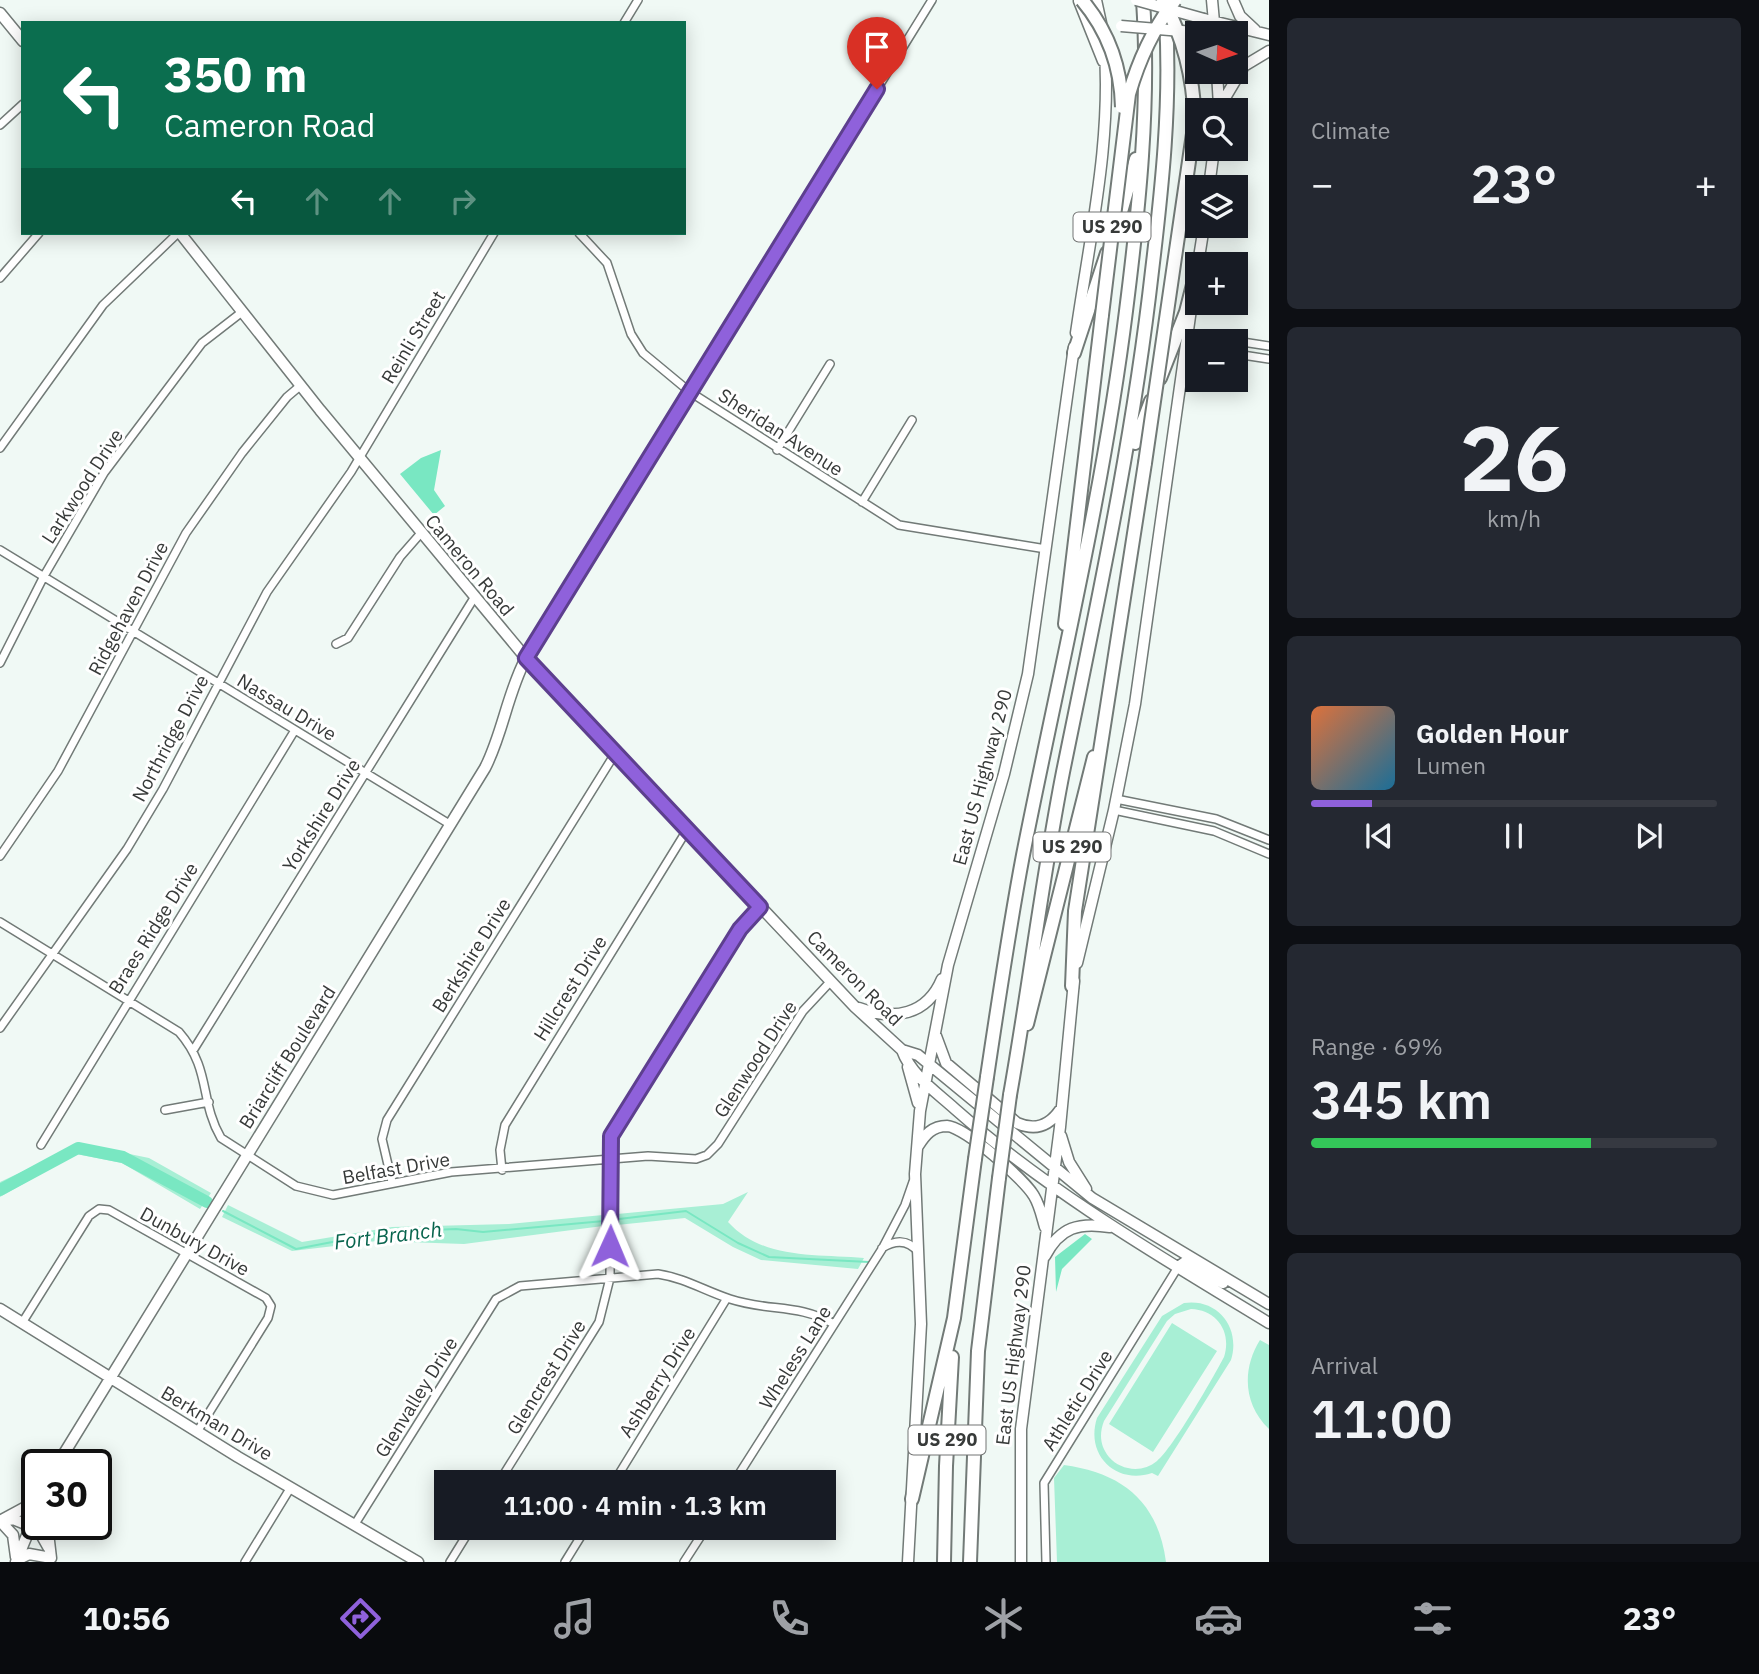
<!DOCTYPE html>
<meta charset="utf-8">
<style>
:root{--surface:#171b24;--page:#242831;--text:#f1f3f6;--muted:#9ea1a6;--line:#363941;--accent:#8f61db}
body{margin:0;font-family:"IBM Plex Sans",sans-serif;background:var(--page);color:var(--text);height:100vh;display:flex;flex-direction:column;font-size:26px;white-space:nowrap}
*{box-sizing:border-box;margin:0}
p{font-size:23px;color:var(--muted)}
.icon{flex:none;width:38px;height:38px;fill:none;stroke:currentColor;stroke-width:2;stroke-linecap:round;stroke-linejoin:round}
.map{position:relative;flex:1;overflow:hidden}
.details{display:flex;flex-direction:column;gap:18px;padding:18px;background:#0d0f14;width:490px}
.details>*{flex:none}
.banner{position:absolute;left:21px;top:21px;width:665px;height:214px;border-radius:0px;box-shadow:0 4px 18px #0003;background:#0b6e4f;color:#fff;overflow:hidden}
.needle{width:46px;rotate:93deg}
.fabs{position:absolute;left:1185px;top:21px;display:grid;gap:14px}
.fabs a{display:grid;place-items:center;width:63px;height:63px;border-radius:0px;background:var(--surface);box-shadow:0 4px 18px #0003;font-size:35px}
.speed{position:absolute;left:21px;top:1449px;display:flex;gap:14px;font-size:35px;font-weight:700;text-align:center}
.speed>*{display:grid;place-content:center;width:91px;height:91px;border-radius:50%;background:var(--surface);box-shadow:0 4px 18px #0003;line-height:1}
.speed .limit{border:4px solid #111;border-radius:10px;background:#fff;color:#111}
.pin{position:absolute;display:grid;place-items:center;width:60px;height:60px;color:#fff;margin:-72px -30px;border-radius:50% 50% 50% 0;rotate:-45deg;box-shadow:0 0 7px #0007}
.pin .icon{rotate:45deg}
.me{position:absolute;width:77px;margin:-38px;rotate:1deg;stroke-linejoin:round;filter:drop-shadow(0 0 5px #0008)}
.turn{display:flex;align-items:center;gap:24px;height:147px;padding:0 28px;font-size:32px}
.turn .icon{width:91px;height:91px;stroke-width:2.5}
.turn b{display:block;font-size:49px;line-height:60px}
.lanes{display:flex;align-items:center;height:66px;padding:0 28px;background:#0003;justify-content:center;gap:35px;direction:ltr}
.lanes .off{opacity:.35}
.big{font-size:52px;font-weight:600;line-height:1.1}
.details .tile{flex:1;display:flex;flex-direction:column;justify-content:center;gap:10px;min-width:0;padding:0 24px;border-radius:10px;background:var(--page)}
.details .dial{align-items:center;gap:0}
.dial b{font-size:91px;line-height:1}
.song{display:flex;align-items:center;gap:21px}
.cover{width:84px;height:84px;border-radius:10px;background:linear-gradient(135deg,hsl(20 70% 55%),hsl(200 70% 35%))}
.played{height:7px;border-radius:4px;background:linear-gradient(90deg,var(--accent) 15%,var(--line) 15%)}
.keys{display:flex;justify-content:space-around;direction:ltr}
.heat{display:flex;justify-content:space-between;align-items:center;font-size:38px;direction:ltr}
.charge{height:10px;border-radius:5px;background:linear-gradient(90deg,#34c759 69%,var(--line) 0)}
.trip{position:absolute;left:434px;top:1470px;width:402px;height:70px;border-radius:0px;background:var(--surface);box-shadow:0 4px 18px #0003;font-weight:600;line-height:70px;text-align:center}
.dock{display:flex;height:112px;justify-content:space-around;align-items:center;background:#090b0e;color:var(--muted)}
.dock .icon{width:49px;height:49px}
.dock .selected{color:var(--accent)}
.dock b{font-size:32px;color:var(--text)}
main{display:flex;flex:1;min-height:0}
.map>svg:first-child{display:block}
.green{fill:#a8efd5;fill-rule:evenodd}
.water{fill:#79e7c2}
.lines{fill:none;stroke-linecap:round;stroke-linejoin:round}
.stream{stroke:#79e7c2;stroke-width:2}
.river{stroke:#79e7c2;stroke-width:12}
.street-casing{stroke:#727a77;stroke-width:10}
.secondary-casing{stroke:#727a77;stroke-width:13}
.highway-casing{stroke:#727a77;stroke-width:16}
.street{stroke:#fff;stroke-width:7}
.secondary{stroke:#fff;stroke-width:10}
.highway{stroke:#fff;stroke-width:12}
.secondary-bridge-casing{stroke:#727a77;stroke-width:13;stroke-linecap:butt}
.highway-bridge-casing{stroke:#727a77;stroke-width:16;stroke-linecap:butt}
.secondary-bridge{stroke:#fff;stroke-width:10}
.highway-bridge{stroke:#fff;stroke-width:12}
.route-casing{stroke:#5d3f8e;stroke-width:18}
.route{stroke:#8f61db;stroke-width:12}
.labels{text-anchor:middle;stroke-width:6;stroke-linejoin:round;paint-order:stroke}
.shield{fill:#fff;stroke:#737574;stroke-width:2}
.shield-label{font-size:18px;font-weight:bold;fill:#373a39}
.street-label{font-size:19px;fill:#373a39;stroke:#fff}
.water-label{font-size:21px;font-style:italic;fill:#07644d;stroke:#fff}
</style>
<main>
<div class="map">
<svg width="1269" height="1562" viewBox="0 0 1269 1562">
<rect width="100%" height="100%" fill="#f0f9f5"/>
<path class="green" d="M81 1144 149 1158 211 1193 200 1209 122 1163 76 1154 0 1197V1182Z
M748 1192 728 1222C763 1260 816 1254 864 1258L858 1269 761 1260 733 1247 685 1218 617 1225V1214L723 1204Z
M228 1205 302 1242 392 1227 509 1224 603 1215V1226L464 1244 377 1241 292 1251 222 1217Z
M1184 1303C1218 1298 1241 1328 1231 1360L1158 1476 1152 1473C1116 1485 1085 1455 1097 1418L1162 1316ZM1191 1309C1217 1310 1232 1332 1224 1357 1213 1378 1173 1448 1157 1461 1143 1473 1121 1471 1109 1457 1100 1446 1099 1434 1104 1421L1167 1321 1175 1314Z
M1172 1323 1217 1351 1153 1452 1109 1424Z
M1260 1340 1269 1345V1429C1243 1404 1242 1369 1260 1340Z
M1064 1465C1122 1473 1158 1501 1166 1562H1057L1054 1478Z"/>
<path class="water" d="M441 450 434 490 445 506 434 515 400 474 421 458Z
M1085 1234 1092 1239 1062 1269 1056 1292 1055 1257Z"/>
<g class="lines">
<path class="stream" d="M223 1211 296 1249 384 1232 456 1229 483 1232 604 1221
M619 1219 686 1211 738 1243 769 1257 869 1262"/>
<path class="river" d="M0 1190 78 1148 123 1157 207 1202"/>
<defs>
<path id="street" d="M624 23 638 0
M0 125 23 104
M579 233 607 263 631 334 643 353 690 392 899 525 1046 549
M0 278 39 233
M1188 334 1235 341
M1236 341 1269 346
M1186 346 1197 348
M1236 354 1269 359
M690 392 932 0
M0 448 103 305 178 233
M777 450 830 364
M862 502 912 420
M0 550 451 825
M336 644 348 638 400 557 421 533
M0 663 44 576 104 473 202 343 242 312
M1116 799 1216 819 1269 840
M1114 810 1214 831 1269 854
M0 856 58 771 186 533 242 453 287 397 300 386
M0 922 179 1032C212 1070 199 1100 221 1138L296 1186 333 1195 451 1172 648 1156 696 1159 707 1155 718 1144 803 1011 831 981
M0 1028 127 849 163 789 267 592 351 472 494 233
M194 1049 474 598
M165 1110 209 1102
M41 1145 295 730
M502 1170 500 1150 505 1125 687 830
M392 1182 382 1139 387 1120 616 752
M882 1248C895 1240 908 1239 918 1252
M22 1323 89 1216 99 1209 109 1210 266 1298 271 1306 268 1318 197 1432
M499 1482 599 1322 610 1278 611 1136 740 929 760 907
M614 1482 727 1298
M734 1482 882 1249 905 1205 913 1182
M355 1524 496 1299 520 1286 658 1274C685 1278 705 1291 730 1299 770 1312 797 1303 834 1324
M30 1526 38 1532 47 1548
M245 1562 291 1487
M450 1562 471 1528
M565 1562 586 1528
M684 1562 706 1528
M1046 1562 1044 1483 1178 1267"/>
<path id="secondary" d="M1096 0 1101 23
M1212 0 1215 33
M1233 0 1240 16 1255 30
M1079 1 1103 61
M0 13 23 41
M1204 19 1269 35
M1217 72 1219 106
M1219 108 1244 66 1269 51
M1209 187 1214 149
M180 233 320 410 526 658 855 1007 902 1050 918 1055 1092 1198 1269 1304
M1198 264 1204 226
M1076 333C1090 235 1113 137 1104 38
M1077 963 1114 810 1135 704 1191 309
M859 1008C894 1021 927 1015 942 979
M936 1036 946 1063 1017 1123C1035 1131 1049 1126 1060 1110
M902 1050C911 1075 935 1091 955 1109 1050 1193 1161 1257 1269 1323
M908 1067 918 1103
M1061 1136 1069 1162 1086 1189
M918 1146C925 1135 932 1126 947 1126 965 1127 1025 1180 1034 1196 1040 1206 1042 1217 1045 1227
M1045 1256C1060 1227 1079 1222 1110 1227
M1178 1267 1185 1262 1223 1283
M0 1309 238 1457 418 1562
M57 1465 485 768C503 733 507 694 526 658L690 392
M0 1521 13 1535 16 1557
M0 1521 37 1501
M4 1521 13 1519 30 1526
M17 1560 29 1554 51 1558 47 1524
M16 1562 37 1511
M908 1562 921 1324 915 1174 920 1111 948 965 1004 774 1028 674 1074 347
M1021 1562V1429L1060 1127 1074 981"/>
<path id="highway" d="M1115 233 1136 159
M1074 353 1107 253
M1160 378 1186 312 1197 269
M1135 443 1151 401
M1065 624 1102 315
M1072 986 1075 911 1145 463
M1027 1024 1094 757
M987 1077C998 1003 1009 929 1023 855 1059 673 1103 495 1126 311 1139 208 1150 104 1143 0
M1010 1095C1029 988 1042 879 1063 772 1097 605 1133 440 1152 271 1162 188 1171 104 1166 21
M912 1499 954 1318 975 1159
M944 1562 946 1466 952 1357
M970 1562 978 1351 999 1178"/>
</defs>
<use href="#street" class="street-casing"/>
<use href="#secondary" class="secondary-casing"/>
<use href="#highway" class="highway-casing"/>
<use href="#street" class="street"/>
<use href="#secondary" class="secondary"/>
<use href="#highway" class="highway"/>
<defs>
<path id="secondary-bridge" d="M1136 0 1204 19
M1121 26 1194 32"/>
<path id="highway-bridge" d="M1082 0C1108 31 1121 65 1122 107
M1102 315 1129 94C1139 59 1153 29 1175 0
M1145 463 1195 120C1193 76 1184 39 1163 0
M975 1159 987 1077
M999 1178 1010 1095"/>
</defs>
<use href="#secondary-bridge" class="secondary-bridge-casing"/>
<use href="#highway-bridge" class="highway-bridge-casing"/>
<use href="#secondary-bridge" class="secondary-bridge"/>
<use href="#highway-bridge" class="highway-bridge"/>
</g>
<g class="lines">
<defs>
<path id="route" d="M610 1246 611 1136 740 929 760 907 526 658 877 89"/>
</defs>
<use href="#route" class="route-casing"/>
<use href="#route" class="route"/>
</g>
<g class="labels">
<g class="shield">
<rect x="1073.5" y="212.5" width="77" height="29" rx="5"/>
<rect x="1033.5" y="832.5" width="77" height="29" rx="5"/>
<rect x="908.5" y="1425.5" width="77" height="29" rx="5"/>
</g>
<g class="shield-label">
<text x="1112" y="233">US 290</text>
<text x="1072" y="853">US 290</text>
<text x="947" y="1446">US 290</text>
</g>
<g class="street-label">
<text transform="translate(413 337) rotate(-59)" y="7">Reinli Street</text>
<text transform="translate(781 432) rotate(33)" y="7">Sheridan Avenue</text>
<text transform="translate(82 486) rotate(-57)" y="7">Larkwood Drive</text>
<text transform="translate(470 565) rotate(50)" y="7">Cameron Road</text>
<text transform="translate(128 608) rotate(-62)" y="7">Ridgehaven Drive</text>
<text transform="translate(287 707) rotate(31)" y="7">Nassau Drive</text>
<text transform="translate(170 738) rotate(-62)" y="7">Northridge Drive</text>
<text transform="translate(982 777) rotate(-75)" y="7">East US Highway 290</text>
<text transform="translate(321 815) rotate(-58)" y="7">Yorkshire Drive</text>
<text transform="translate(153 928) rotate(-58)" y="7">Braes Ridge Drive</text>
<text transform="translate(471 955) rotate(-58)" y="7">Berkshire Drive</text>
<text transform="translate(855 978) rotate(45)" y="7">Cameron Road</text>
<text transform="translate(570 988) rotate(-58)" y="7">Hillcrest Drive</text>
<text transform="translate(287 1057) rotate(-58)" y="7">Briarcliff Boulevard</text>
<text transform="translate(755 1059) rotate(-57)" y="7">Glenwood Drive</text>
<text transform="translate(396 1168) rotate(-10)" y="7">Belfast Drive</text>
<text transform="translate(195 1241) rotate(29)" y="7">Dunbury Drive</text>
<text transform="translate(1013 1355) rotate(-83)" y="7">East US Highway 290</text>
<text transform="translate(795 1357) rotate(-58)" y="7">Wheless Lane</text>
<text transform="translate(546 1377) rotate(-58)" y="7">Glencrest Drive</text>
<text transform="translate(657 1382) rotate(-58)" y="7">Ashberry Drive</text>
<text transform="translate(416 1397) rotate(-58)" y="7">Glenvalley Drive</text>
<text transform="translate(1077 1400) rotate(-58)" y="7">Athletic Drive</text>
<text transform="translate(217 1423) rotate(31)" y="7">Berkman Drive</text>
</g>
<g class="water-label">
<text transform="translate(388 1236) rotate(-7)" y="7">Fort Branch</text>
</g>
</g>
</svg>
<div class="fabs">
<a><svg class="needle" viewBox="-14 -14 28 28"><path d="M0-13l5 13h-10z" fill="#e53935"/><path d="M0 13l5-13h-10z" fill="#9ea1a6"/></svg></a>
<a><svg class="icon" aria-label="search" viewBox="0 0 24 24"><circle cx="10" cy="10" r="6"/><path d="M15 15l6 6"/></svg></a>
<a><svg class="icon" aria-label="layers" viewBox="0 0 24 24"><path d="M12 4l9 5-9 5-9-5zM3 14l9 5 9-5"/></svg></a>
<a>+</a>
<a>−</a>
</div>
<div class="speed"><div class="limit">30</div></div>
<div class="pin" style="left:877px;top:89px;background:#d93025"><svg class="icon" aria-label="arrive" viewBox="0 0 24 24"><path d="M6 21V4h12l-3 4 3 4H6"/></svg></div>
<svg class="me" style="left:610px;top:1246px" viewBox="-20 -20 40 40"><path d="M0-17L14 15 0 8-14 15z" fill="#8f61db" stroke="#fff" stroke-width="4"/></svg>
<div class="trip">11:00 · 4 min · 1.3 km</div>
<div class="banner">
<div class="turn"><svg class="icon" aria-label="left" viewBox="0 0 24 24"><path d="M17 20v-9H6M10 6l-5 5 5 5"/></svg><div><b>350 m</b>Cameron Road</div></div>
<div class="lanes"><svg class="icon" aria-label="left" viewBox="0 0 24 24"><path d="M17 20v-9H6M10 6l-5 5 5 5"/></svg><svg class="icon off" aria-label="ahead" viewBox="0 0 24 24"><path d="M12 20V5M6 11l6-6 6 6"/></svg><svg class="icon off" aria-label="ahead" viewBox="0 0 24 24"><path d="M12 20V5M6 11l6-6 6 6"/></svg><svg class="icon off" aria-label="right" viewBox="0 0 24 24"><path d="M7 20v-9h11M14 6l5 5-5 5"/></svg></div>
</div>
</div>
<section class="details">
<div class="tile"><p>Climate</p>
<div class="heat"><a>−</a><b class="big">23°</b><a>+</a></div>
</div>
<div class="tile dial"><b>26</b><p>km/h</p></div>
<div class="tile">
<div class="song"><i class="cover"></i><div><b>Golden Hour</b><p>Lumen</p></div></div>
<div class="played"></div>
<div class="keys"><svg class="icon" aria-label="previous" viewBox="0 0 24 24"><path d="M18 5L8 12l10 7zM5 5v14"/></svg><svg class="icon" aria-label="pause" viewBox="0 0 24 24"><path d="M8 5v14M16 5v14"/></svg><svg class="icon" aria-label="next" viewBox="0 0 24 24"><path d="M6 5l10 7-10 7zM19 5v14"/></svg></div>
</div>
<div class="tile"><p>Range · 69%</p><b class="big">345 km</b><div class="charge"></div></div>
<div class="tile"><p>Arrival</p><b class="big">11:00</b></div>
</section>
</main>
<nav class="dock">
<b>10:56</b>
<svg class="icon selected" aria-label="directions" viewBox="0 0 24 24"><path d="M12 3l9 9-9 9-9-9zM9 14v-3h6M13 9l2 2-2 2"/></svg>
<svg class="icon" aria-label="music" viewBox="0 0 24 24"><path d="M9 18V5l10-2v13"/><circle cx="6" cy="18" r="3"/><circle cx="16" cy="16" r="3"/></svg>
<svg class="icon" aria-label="phone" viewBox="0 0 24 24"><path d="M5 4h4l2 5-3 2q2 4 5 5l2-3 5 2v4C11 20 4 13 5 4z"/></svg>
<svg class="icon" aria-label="climate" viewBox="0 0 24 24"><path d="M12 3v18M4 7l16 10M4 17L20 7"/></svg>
<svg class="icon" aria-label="car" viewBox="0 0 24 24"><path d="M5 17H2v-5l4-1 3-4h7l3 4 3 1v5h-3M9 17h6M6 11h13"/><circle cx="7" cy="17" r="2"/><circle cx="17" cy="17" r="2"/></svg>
<svg class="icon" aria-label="filters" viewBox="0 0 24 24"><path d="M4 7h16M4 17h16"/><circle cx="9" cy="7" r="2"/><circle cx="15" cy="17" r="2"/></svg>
<b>23°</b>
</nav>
